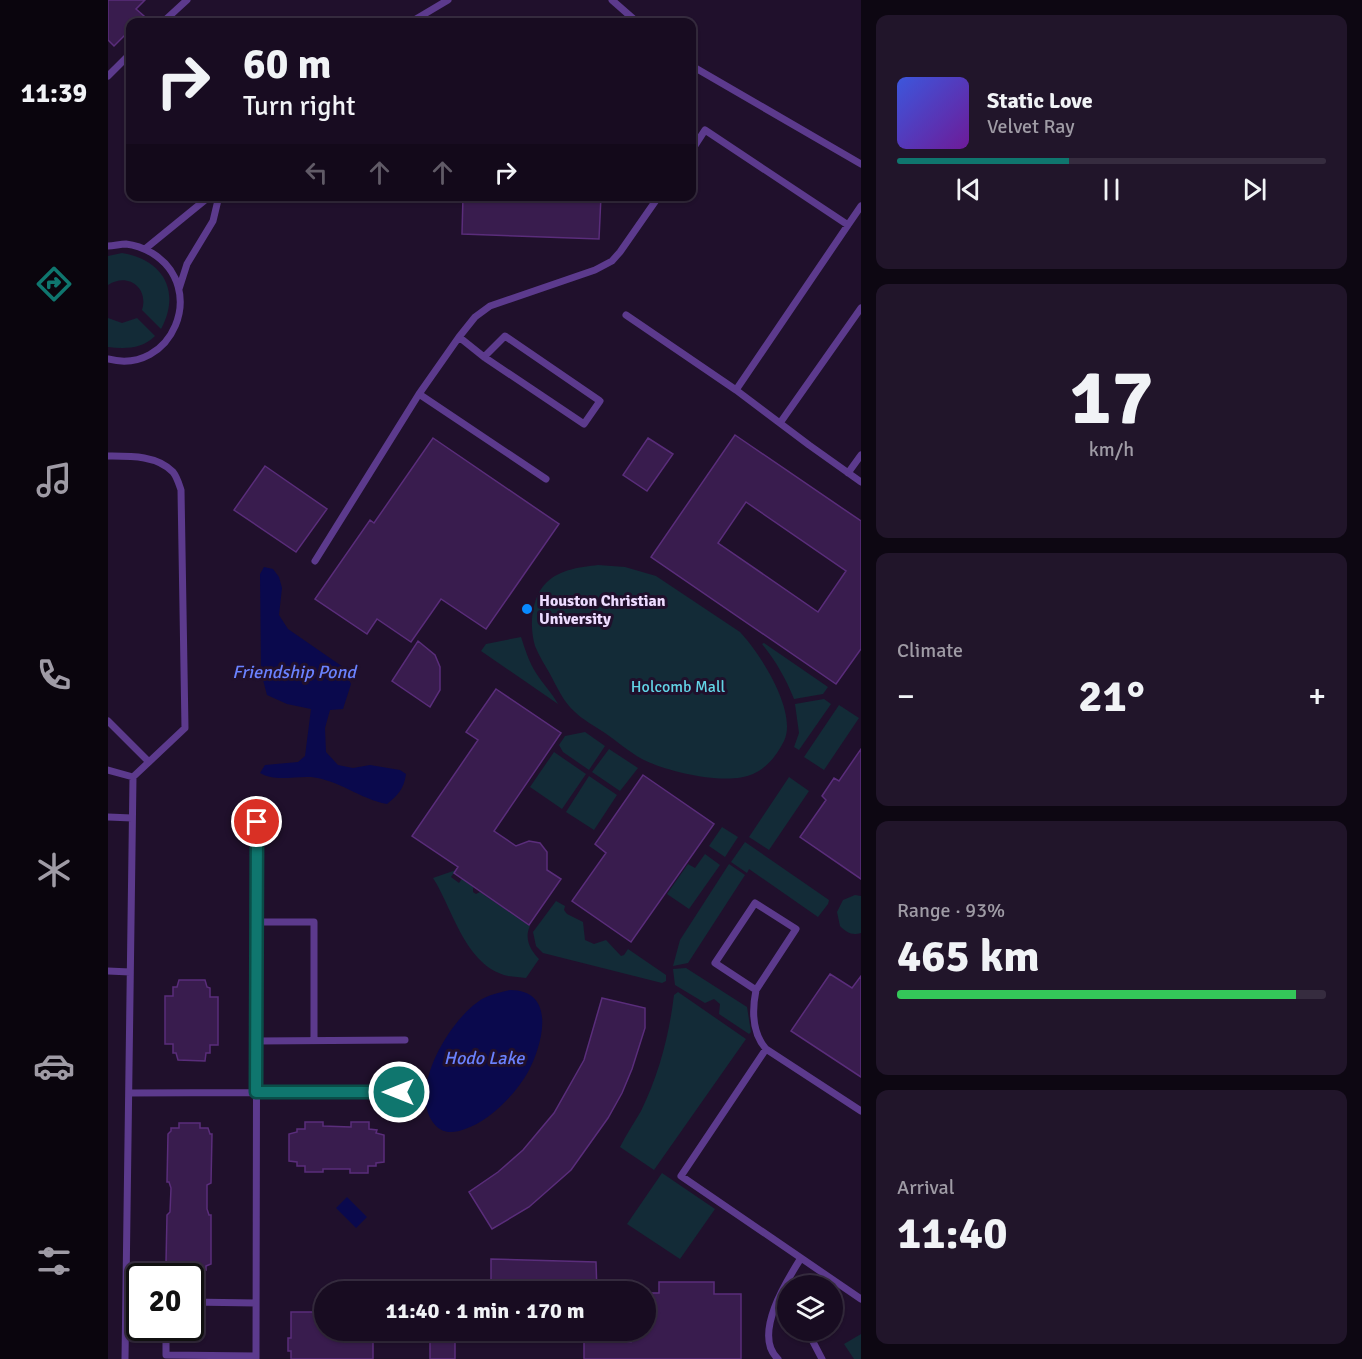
<!DOCTYPE html>
<meta charset="utf-8">
<style>
:root{--surface:#180c21;--page:#21152a;--text:#f1f3f6;--muted:#9f9ba5;--line:#362c3f;--accent:#0f766e}
body{margin:0;font-family:Signika,sans-serif;background:var(--page);color:var(--text);height:100vh;display:flex;flex-direction:column;font-size:22px;white-space:nowrap}
*{box-sizing:border-box;margin:0}
p{font-size:20px;color:var(--muted)}
.icon{flex:none;width:33px;height:33px;fill:none;stroke:currentColor;stroke-width:2;stroke-linecap:round;stroke-linejoin:round}
.map{position:relative;flex:1;overflow:hidden}
.sheet{display:flex;flex-direction:column;gap:15px;padding:15px;background:#0d0712;width:501px}
.sheet>*{flex:none}
.hud{position:absolute;left:18px;top:18px;width:570px;height:183px;border-radius:12px;box-shadow:0 2px 4px #0004,0 0 0 2px var(--line);background:#180c21;color:var(--text);overflow:hidden}
.fabs{position:absolute;left:669px;top:1275px;display:grid;gap:12px}
.fabs a{display:grid;place-items:center;width:66px;height:66px;border-radius:50%;background:var(--surface);box-shadow:0 2px 4px #0004,0 0 0 2px var(--line);font-size:30px}
.speed{position:absolute;left:18px;top:1263px;display:flex;gap:12px;font-size:30px;font-weight:700;text-align:center}
.speed>*{display:grid;place-content:center;width:78px;height:78px;border-radius:50%;background:var(--surface);box-shadow:0 2px 4px #0004,0 0 0 2px var(--line);line-height:1}
.speed .limit{border:3px solid #111;border-radius:9px;background:#fff;color:#111}
.pin{position:absolute;display:grid;place-items:center;width:51px;height:51px;color:#fff;margin:-26px;border:3px solid #fff;border-radius:50%;box-shadow:0 2px 6px #0007}
.me{position:absolute;width:66px;margin:-33px;rotate:270deg;stroke-linejoin:round;filter:drop-shadow(0 0 4px #0008)}
.turn{display:flex;align-items:center;gap:21px;height:126px;padding:0 18px;font-size:27px}
.turn .icon{width:78px;height:78px;stroke-width:2.5}
.turn b{display:block;font-size:42px;line-height:51px}
.lanes{display:flex;align-items:center;height:57px;padding:0 18px;background:#0003;justify-content:center;gap:30px;direction:ltr}
.lanes .off{opacity:.35}
.big{font-size:45px;font-weight:700;line-height:1.1}
.sheet .widget{flex:1;display:flex;flex-direction:column;justify-content:center;gap:9px;min-width:0;padding:0 21px;border-radius:12px;background:var(--page)}
.sheet .dial{align-items:center;gap:0}
.dial b{font-size:78px;line-height:1}
.song{display:flex;align-items:center;gap:18px}
.cover{width:72px;height:72px;border-radius:9px;background:linear-gradient(135deg,hsl(230 70% 55%),hsl(280 70% 35%))}
.played{height:6px;border-radius:3px;background:linear-gradient(90deg,var(--accent) 40%,var(--line) 40%)}
.keys{display:flex;justify-content:space-around;direction:ltr}
.heat{display:flex;justify-content:space-between;align-items:center;font-size:33px;direction:ltr}
.charge{height:9px;border-radius:4px;background:linear-gradient(90deg,#34c759 93%,var(--line) 0)}
.trip{position:absolute;left:206px;top:1281px;width:342px;height:60px;border-radius:30px;background:var(--surface);box-shadow:0 2px 4px #0004,0 0 0 2px var(--line);font-weight:700;line-height:60px;text-align:center}
main{display:flex;flex:1;min-height:0}
.tabs{display:flex;flex-direction:column;width:108px;justify-content:space-around;align-items:center;background:#0a050d;color:var(--muted)}
.tabs .icon{width:42px;height:42px}
.tabs .selected{color:var(--accent)}
.tabs b{font-size:27px;color:var(--text)}
.map>svg:first-child{display:block}
.green{fill:#132b37}
.water{fill:#0a094d}
.building{fill:#391c4e;stroke:#5a2d7b;stroke-width:1.5;fill-rule:evenodd}
.lines{fill:none;stroke-linecap:round;stroke-linejoin:round}
.lane{stroke:#5c3a8d;stroke-width:7}
.route-casing{stroke:#0a4d48;stroke-width:15}
.route{stroke:#0f766e;stroke-width:10}
.poi-dot{fill:#0889ff;stroke:#20102c;stroke-width:2}
.labels{text-anchor:middle;stroke-width:6;stroke-linejoin:round;paint-order:stroke}
.poi-label{font-size:16px;font-weight:bold;fill:#eddcff;stroke:#20102c;text-anchor:start}
.park-label{font-size:16px;fill:#62d4e5;stroke:#20102c}
.water-label{font-size:18px;font-style:italic;fill:#6a82ff;stroke:#20102c}
</style>
<main>
<nav class="tabs">
<b>11:39</b>
<svg class="icon selected" aria-label="directions" viewBox="0 0 24 24"><path d="M12 3l9 9-9 9-9-9zM9 14v-3h6M13 9l2 2-2 2"/></svg>
<svg class="icon" aria-label="music" viewBox="0 0 24 24"><path d="M9 18V5l10-2v13"/><circle cx="6" cy="18" r="3"/><circle cx="16" cy="16" r="3"/></svg>
<svg class="icon" aria-label="phone" viewBox="0 0 24 24"><path d="M5 4h4l2 5-3 2q2 4 5 5l2-3 5 2v4C11 20 4 13 5 4z"/></svg>
<svg class="icon" aria-label="climate" viewBox="0 0 24 24"><path d="M12 3v18M4 7l16 10M4 17L20 7"/></svg>
<svg class="icon" aria-label="car" viewBox="0 0 24 24"><path d="M5 17H2v-5l4-1 3-4h7l3 4 3 1v5h-3M9 17h6M6 11h13"/><circle cx="7" cy="17" r="2"/><circle cx="17" cy="17" r="2"/></svg>
<svg class="icon" aria-label="filters" viewBox="0 0 24 24"><path d="M4 7h16M4 17h16"/><circle cx="9" cy="7" r="2"/><circle cx="15" cy="17" r="2"/></svg>
</nav>
<div class="map">
<svg width="753" height="1359" viewBox="0 0 753 1359">
<rect width="100%" height="100%" fill="#20102c"/>
<path class="green" d="M14 253C56 260 73 292 53 329L34 310C41 288 20 272 0 285V256Z
M0 318 14 323 29 318 47 336C34 349 17 349 0 347Z
M490 565 517 567 548 576 632 632C652 653 690 712 676 741 669 755 659 768 645 774 619 786 559 772 534 759 521 752 509 741 497 733 487 726 475 720 467 712 456 703 449 687 442 674 437 665 431 656 427 646 421 626 423 597 439 582 453 569 473 567 490 565Z
M413 637C417 649 421 662 428 673 435 684 444 693 450 704L373 651 378 644Z
M656 643 720 687 715 694 686 699C678 679 668 661 654 644Z
M716 699 723 704 691 750 686 747 691 733 687 704Z
M731 705 751 718 716 770 696 757Z
M477 732 497 746 481 770 455 752 451 745 457 736Z
M501 749 530 768 512 791 484 772Z
M446 752 478 774 454 809 422 787Z
M481 776 509 795 486 830 458 812Z
M681 777 701 791 661 850 641 837Z
M614 827 630 837 617 857 601 846Z
M637 842 721 900 720 904 710 917 641 869 639 873 623 862Z
M372 851 381 857 362 884 365 887V892L368 894 372 892 422 926C416 938 422 950 431 959L418 978C412 977 406 977 400 976 357 966 345 909 325 878L348 870 343 877 351 883Z
M597 854 612 865 581 909 559 894 580 864 587 868Z
M621 864 637 875 580 963 565 966 572 940Z
M747 895 753 896V933C744 936 738 932 732 926L729 912 735 900Z
M448 901 457 906 456 910 459 914 475 922 477 940 486 944 498 940 513 956 516 955 520 949 558 975V981L554 983 435 953 428 946 425 932Z
M578 968 639 1007 643 1032 641 1034 611 1014 612 1004 606 999 597 1003 567 985 565 969Z
M570 992 638 1039 546 1170 512 1147C518 1135 526 1123 533 1111 551 1074 561 1036 566 995Z
M554 1173 607 1209 572 1259 519 1224Z
M753 1334V1359H746L736 1344Z"/>
<path class="water" d="M156 567 165 569 171 577 174 588 171 615 180 629 235 667 243 684 235 709 222 710 217 728 218 752 230 765 245 768 262 765 292 770 298 774C296 789 290 795 279 804 252 799 231 780 203 777 186 776 167 782 152 773L157 765 190 762 197 756 203 709 179 704 159 695 153 672 152 574Z
M402 990C449 990 435 1044 420 1072 408 1094 381 1121 357 1129 347 1133 336 1134 328 1126 296 1093 344 1015 376 998 384 994 394 992 402 990Z
M239 1197 259 1217 248 1228 228 1208Z"/>
<path class="building" d="M0 0H37L28 9 36 16 29 22H22V30L6 46 0 40Z
M355 196H493L491 239 354 234Z
M627 435 753 521V649L728 684 543 557ZM638 502 738 571 710 612 610 543Z
M325 438 451 524 378 629 333 599 303 642 269 619 259 634 207 599 262 520 266 523Z
M540 438 565 454 539 491 515 475Z
M157 466 219 509 188 552 126 510Z
M310 641 327 655 332 667V690L322 707 284 681Z
M388 689 453 733 386 831 408 846 421 841 432 843 439 852V870L453 879 421 925 346 873 350 867 304 836 370 740 358 732Z
M753 749V879L692 837 718 800 714 796 726 778 731 781Z
M535 775 606 824 523 942 464 901 498 853 487 844Z
M722 974 744 988 753 976V1077L683 1031Z
M71 980H97L99 987 102 988V997H110V1045H102V1053H98L97 1061 70 1060 68 1053H65V1044H57V996H65V987H69Z
M494 998 537 1008V1028L524 1069 514 1093 500 1118 463 1170 421 1207 384 1229 361 1192 390 1172 415 1150 446 1113 476 1060Z
M197 1122H215V1126L243 1127V1122H261V1129L269 1130 268 1133 276 1135V1162L268 1163V1166H260V1173H242V1169H215V1172H197V1166H189V1162L181 1161V1134L189 1132V1129H197Z
M71 1123H92V1128H100L102 1134H104L103 1183 99 1185V1209L101 1215H103V1264L98 1266V1270H90V1274H70V1269H62V1266L58 1263 59 1215 62 1212 63 1188 61 1182H59L60 1134 63 1131V1128H71Z
M383 1259 488 1262 489 1292H383Z
M551 1282H606V1294H633V1359H476V1340L523 1342V1330H537V1293H551Z
M183 1312H216V1330H265V1359H183V1351H180V1338H183Z
M322 1330H347V1359H322Z"/>
<g class="lines">
<path class="lane" d="M504 0 529 22
M55 22 79 0
M303 22 340 0
M584 66 753 164
M0 76 22 54
M584 133 590 140
M584 150 597 130 740 225 753 206
M0 246C6 246 12 244 18 244 27 245 37 249 44 253 101 288 64 376 0 359
M37 249 102 196
M71 289 79 264 105 221 111 196
M518 315 628 390 740 225
M351 337 376 357 476 424 492 401 397 336 376 357
M628 390 701 445 753 482
M311 394 438 479
M672 423 753 308
M0 456C21 456 49 455 65 472 69 477 71 484 73 490L77 728 25 777 17 1359
M740 473 753 455
M207 561 311 394 351 337 367 317 382 306 487 270 504 261 512 252 551 196
M0 721 41 762
M0 770 25 777
M0 817 24 818
M647 903 688 929 648 990 607 963Z
M149 922H206V1040
M0 971 22 972
M648 990C644 1010 644 1033 658 1049
M149 1041 297 1040
M21 1093 291 1092
M753 1111 658 1049 573 1176 753 1299
M717 1286 722 1278
M82 1302 148 1303
M58 1328V1355L148 1356
M702 1330V1336L714 1359
M148 1359 149 822
M670 1359C644 1335 679 1280 693 1258"/>
</g>
<g class="lines">
<defs>
<path id="route" d="M149 822 148 1092H291"/>
</defs>
<use href="#route" class="route-casing"/>
<use href="#route" class="route"/>
</g>
<circle class="poi-dot" cx="419" cy="609" r="6"/>
<g class="labels">
<g class="poi-label">
<text x="431" y="606">Houston Christian<tspan x="431" dy="18">University</tspan></text>
</g>
<g class="park-label">
<text x="570" y="692">Holcomb Mall</text>
</g>
<g class="water-label">
<text x="186" y="678">Friendship Pond</text>
<text x="376" y="1064">Hodo Lake</text>
</g>
</g>
</svg>
<div class="fabs">
<a><svg class="icon" aria-label="layers" viewBox="0 0 24 24"><path d="M12 4l9 5-9 5-9-5zM3 14l9 5 9-5"/></svg></a>
</div>
<div class="speed"><div class="limit">20</div></div>
<div class="pin" style="left:149px;top:822px;background:#d93025"><svg class="icon" aria-label="arrive" viewBox="0 0 24 24"><path d="M6 21V4h12l-3 4 3 4H6"/></svg></div>
<svg class="me" style="left:291px;top:1092px" viewBox="-20 -20 40 40"><circle r="17" fill="#0f766e" stroke="#fff" stroke-width="3"/><path d="M0-11L8 9 0 5-8 9z" fill="#fff"/></svg>
<div class="trip">11:40 · 1 min · 170 m</div>
<div class="hud">
<div class="turn"><svg class="icon" aria-label="right" viewBox="0 0 24 24"><path d="M7 20v-9h11M14 6l5 5-5 5"/></svg><div><b>60 m</b>Turn right</div></div>
<div class="lanes"><svg class="icon off" aria-label="left" viewBox="0 0 24 24"><path d="M17 20v-9H6M10 6l-5 5 5 5"/></svg><svg class="icon off" aria-label="ahead" viewBox="0 0 24 24"><path d="M12 20V5M6 11l6-6 6 6"/></svg><svg class="icon off" aria-label="ahead" viewBox="0 0 24 24"><path d="M12 20V5M6 11l6-6 6 6"/></svg><svg class="icon" aria-label="right" viewBox="0 0 24 24"><path d="M7 20v-9h11M14 6l5 5-5 5"/></svg></div>
</div>
</div>
<section class="sheet">
<div class="widget">
<div class="song"><i class="cover"></i><div><b>Static Love</b><p>Velvet Ray</p></div></div>
<div class="played"></div>
<div class="keys"><svg class="icon" aria-label="previous" viewBox="0 0 24 24"><path d="M18 5L8 12l10 7zM5 5v14"/></svg><svg class="icon" aria-label="pause" viewBox="0 0 24 24"><path d="M8 5v14M16 5v14"/></svg><svg class="icon" aria-label="next" viewBox="0 0 24 24"><path d="M6 5l10 7-10 7zM19 5v14"/></svg></div>
</div>
<div class="widget dial"><b>17</b><p>km/h</p></div>
<div class="widget"><p>Climate</p>
<div class="heat"><a>−</a><b class="big">21°</b><a>+</a></div>
</div>
<div class="widget"><p>Range · 93%</p><b class="big">465 km</b><div class="charge"></div></div>
<div class="widget"><p>Arrival</p><b class="big">11:40</b></div>
</section>
</main>
